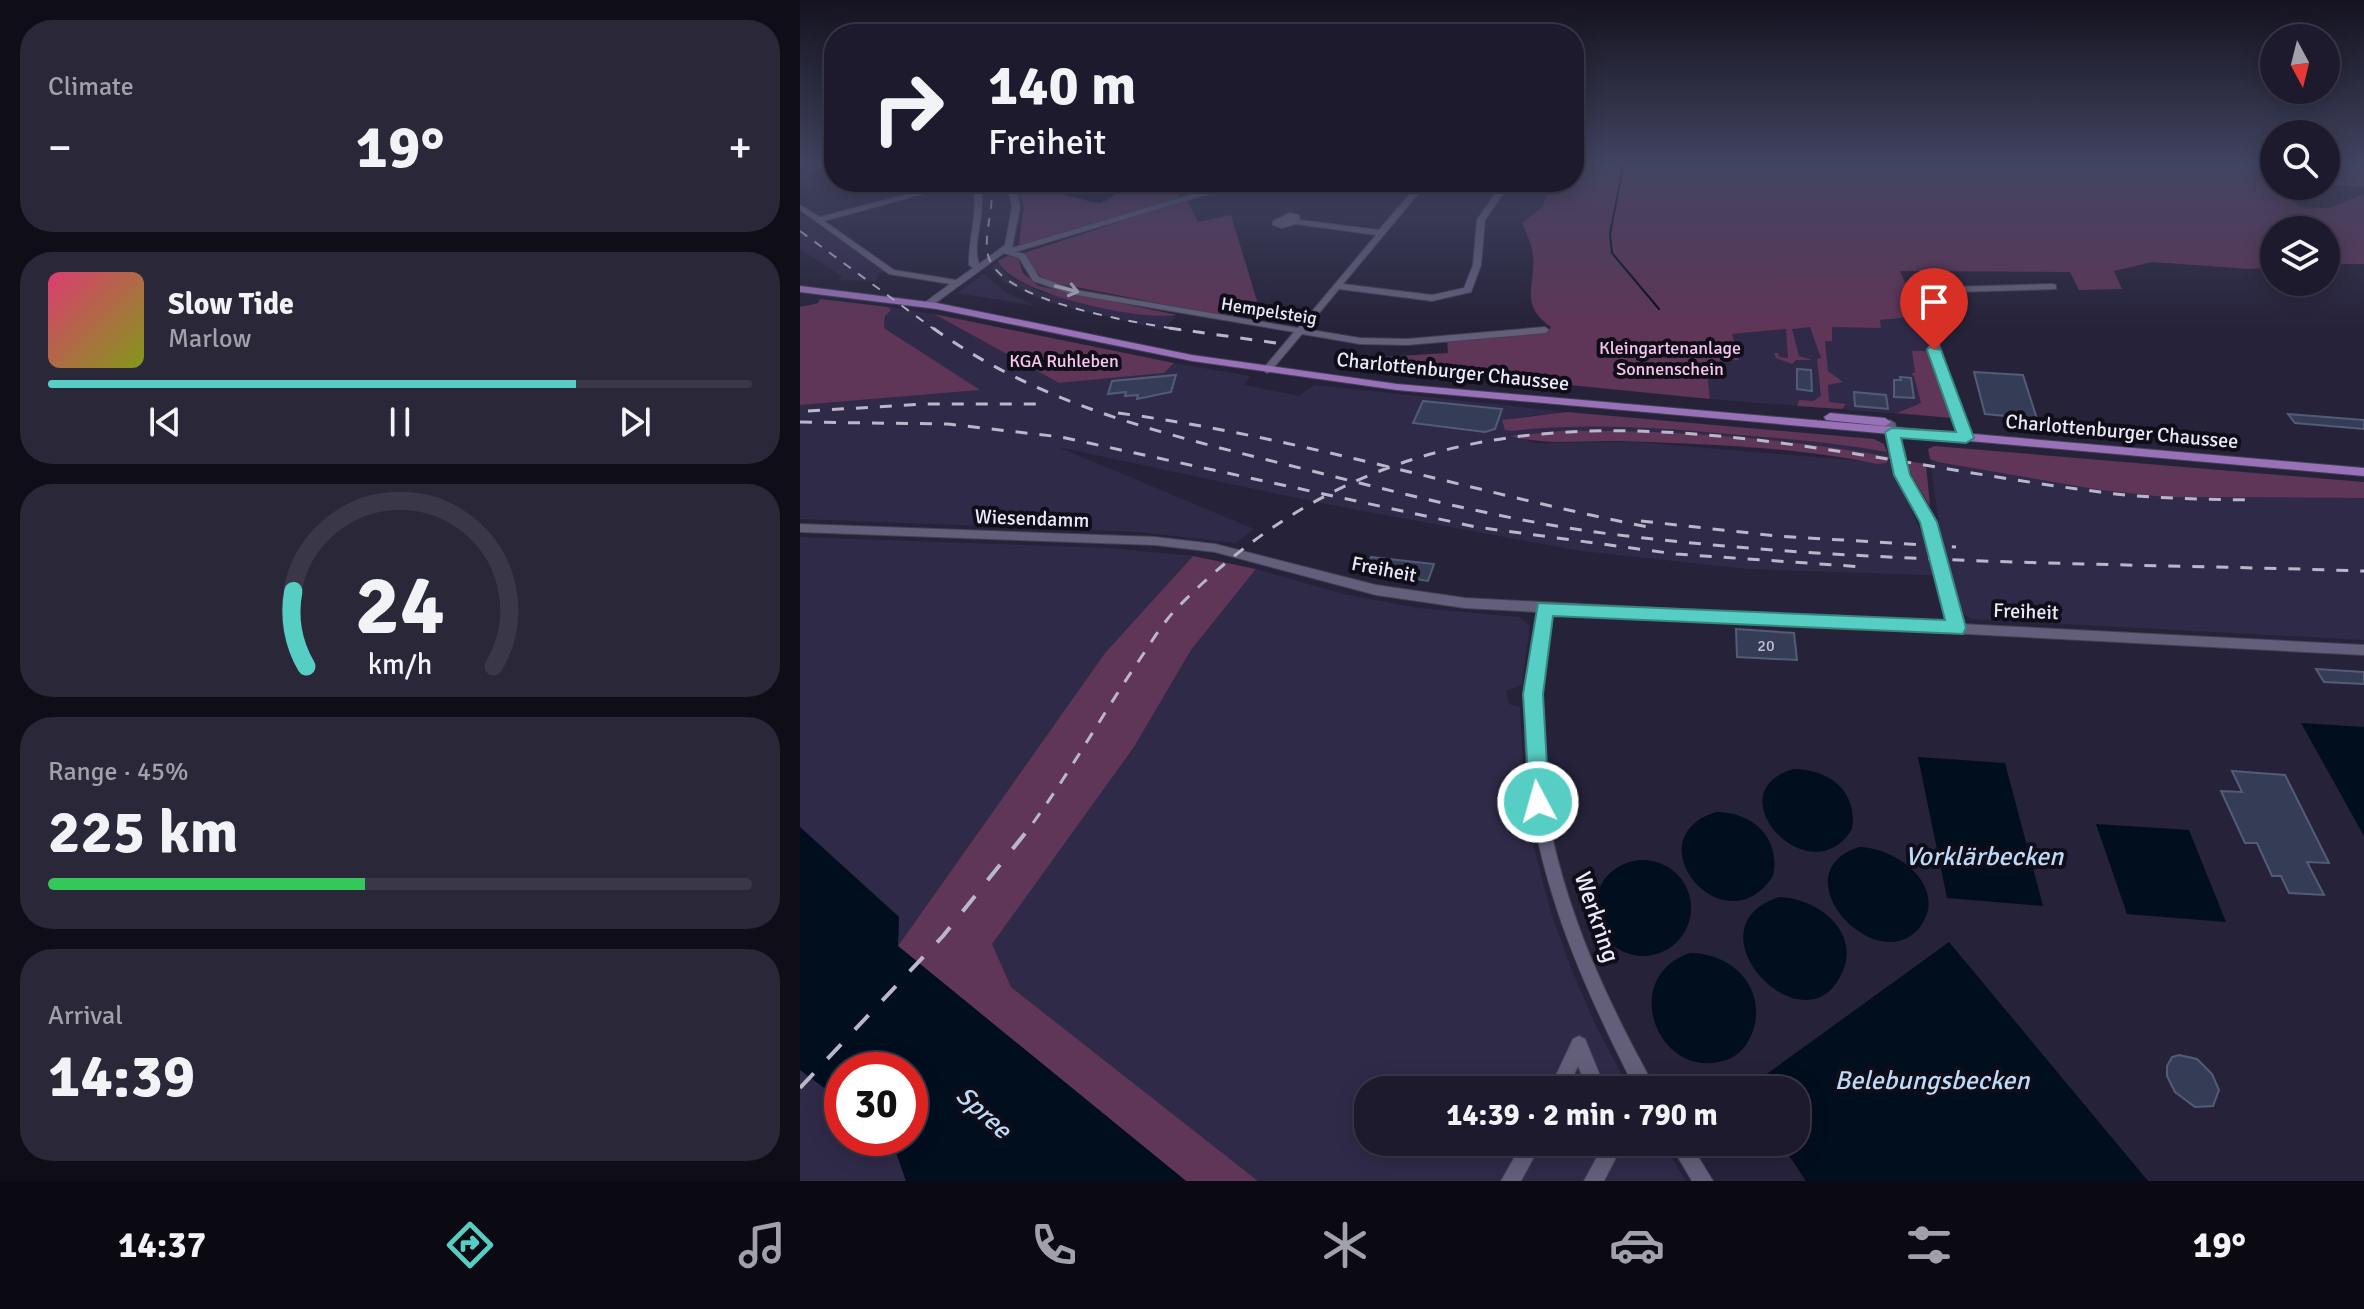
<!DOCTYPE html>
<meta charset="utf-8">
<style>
:root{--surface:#1c1a2c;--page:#292738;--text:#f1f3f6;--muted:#a0a1a9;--line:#3a3848;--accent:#56cec3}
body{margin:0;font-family:Signika,sans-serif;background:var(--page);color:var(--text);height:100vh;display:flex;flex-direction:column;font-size:30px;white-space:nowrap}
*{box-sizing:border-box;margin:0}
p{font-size:26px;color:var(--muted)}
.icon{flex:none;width:44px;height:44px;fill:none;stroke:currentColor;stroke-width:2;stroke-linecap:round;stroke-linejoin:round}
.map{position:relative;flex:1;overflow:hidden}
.details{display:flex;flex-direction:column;gap:20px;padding:20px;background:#0f0e18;width:800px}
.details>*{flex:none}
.hud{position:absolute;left:24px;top:24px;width:760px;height:168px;border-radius:32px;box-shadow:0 4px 20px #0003,0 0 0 2px var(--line);background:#1c1a2c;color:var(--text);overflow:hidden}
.needle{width:52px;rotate:173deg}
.controls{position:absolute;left:1460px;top:24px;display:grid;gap:16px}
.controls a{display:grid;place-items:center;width:80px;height:80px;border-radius:50%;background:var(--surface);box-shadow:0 4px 20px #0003,0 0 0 2px var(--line);font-size:40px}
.speed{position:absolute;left:24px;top:1052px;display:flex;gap:16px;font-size:40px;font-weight:700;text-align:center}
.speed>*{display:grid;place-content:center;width:104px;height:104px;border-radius:50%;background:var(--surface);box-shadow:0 4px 20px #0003,0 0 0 2px var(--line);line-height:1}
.speed .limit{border:12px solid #d22;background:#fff;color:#111}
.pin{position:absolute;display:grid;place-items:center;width:68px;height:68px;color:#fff;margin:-82px -34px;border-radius:50% 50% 50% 0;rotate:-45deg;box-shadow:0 0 8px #0007}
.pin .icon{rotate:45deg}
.me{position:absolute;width:88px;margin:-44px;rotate:354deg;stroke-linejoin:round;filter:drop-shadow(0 0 6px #0008)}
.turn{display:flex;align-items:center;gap:28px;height:168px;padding:0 32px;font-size:36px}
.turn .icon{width:104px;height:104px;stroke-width:2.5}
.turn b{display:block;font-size:56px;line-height:68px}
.big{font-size:60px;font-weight:800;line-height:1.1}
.details .widget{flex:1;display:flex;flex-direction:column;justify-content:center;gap:12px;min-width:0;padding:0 28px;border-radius:32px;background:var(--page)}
.details .dial{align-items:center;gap:0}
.dial svg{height:208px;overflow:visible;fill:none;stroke:var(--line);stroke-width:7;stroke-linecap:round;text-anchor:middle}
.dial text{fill:var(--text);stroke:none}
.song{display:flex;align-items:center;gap:24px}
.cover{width:96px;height:96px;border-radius:12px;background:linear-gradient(135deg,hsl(340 70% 55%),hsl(70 70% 35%))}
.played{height:8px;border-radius:4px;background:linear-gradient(90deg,var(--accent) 75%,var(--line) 75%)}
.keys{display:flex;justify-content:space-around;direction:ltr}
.heat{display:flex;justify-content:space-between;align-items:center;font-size:44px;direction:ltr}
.charge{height:12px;border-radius:6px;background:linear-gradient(90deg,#34c759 45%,var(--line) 0)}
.trip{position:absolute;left:554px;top:1076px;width:456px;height:80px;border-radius:32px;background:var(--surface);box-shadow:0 4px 20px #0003,0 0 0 2px var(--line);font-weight:800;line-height:80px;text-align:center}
.tab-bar{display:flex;height:128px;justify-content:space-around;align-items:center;background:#0b0a12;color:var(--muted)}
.tab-bar .icon{width:56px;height:56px}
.tab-bar .active{color:var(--accent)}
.tab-bar b{font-size:36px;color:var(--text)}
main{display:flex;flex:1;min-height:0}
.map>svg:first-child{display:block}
.built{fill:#302a49}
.green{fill:#5f3558}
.water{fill:#010e1e}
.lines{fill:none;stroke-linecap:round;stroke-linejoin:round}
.stream{stroke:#010e1e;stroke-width:2}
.building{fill:#353d56;stroke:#535c77;stroke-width:2}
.minor-casing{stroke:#444054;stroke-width:2}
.major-casing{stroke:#444054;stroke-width:2}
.minor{fill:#635f7b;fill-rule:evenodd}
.major{fill:#9871b8;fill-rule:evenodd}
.rail-far2{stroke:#b9b7c9;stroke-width:2;stroke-dasharray:9 9;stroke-linecap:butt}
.rail-far1{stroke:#b9b7c9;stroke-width:3;stroke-dasharray:12 12;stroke-linecap:butt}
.rail{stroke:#b9b7c9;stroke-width:4;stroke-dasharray:20 20;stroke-linecap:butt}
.oneway{stroke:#aeabc0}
.route{fill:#56cec3;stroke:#38867f;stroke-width:2}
.labels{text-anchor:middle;stroke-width:8;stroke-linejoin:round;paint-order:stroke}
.number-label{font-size:16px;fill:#bebed0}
.far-street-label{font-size:18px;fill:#ebe9f9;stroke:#0f0d18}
.far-park-label{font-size:18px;fill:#f8c4ee;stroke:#0f0d18}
.street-label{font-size:20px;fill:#ebe9f9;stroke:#0f0d18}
.near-street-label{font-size:24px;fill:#ebe9f9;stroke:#0f0d18}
.near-water-label{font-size:26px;font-style:italic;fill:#bddaf9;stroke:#0f0d18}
</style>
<main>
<section class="details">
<div class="widget"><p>Climate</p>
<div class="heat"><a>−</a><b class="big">19°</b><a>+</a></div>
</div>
<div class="widget">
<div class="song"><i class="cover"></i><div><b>Slow Tide</b><p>Marlow</p></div></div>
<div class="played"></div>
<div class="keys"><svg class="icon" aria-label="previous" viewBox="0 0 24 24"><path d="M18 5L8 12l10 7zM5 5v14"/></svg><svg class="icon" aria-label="pause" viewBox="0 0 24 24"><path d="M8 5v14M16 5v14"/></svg><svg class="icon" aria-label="next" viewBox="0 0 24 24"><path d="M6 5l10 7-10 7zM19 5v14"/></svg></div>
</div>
<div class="widget dial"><svg viewBox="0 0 100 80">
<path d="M14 69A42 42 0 1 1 86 69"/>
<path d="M14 69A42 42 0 0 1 9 40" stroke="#56cec3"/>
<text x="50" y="56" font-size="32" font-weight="700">24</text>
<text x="50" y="72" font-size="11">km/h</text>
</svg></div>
<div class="widget"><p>Range · 45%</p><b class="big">225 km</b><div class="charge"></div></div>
<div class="widget"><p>Arrival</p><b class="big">14:39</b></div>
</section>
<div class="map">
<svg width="1564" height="1181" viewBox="0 0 1564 1181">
<rect width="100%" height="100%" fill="#26223a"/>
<path class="built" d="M0 212 84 271 78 274 76 281 38 280 43 277 0 249Z
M198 263 210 277 240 292 298 306 376 317 362 330 247 302 205 283 190 267Z
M184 274 207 293 236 306 157 293Z
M84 306 134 314 259 383 364 373 374 363 450 376 444 385 499 396 514 385 767 412 713 418V431L770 426 854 427 1051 445 1087 452 1090 457 1015 447 713 436 735 443 834 442 1086 463 1089 460 1121 532H1140L1130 459 1300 490 1364 497 1564 498V640L1171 619 1164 614 1151 576 948 569 781 551 520 503 258 447 454 529 436 543 339 532 0 519V405L179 390 84 328 88 307Z
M1120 316 1152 418 910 399 906 362 939 360 931 334Z
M0 537 309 548 393 556 305 653 98 946 99 917 0 827Z
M456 569 543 594 618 608 720 617 730 626 722 685 706 691 709 704 720 707 724 783 733 844 751 913 772 971 796 1026 830 1090H568V1142H862L886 1181H458L211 987 191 944 334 747 391 650Z
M0 1070 42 1101V1138L92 1139 106 1181H0Z"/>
<path class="green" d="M774 162H1474V180H1471L1499 207 1529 208 1564 194V264H1526V230H1474V267L1451 269 1352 262 1314 271 1322 289 1279 290 1270 272 1100 271 1120 316 1080 320 1081 328 1032 327V341H1025L1028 371 1043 382 1028 385 1029 402 1046 404 1042 409 997 406 999 400 1013 401 1021 396 1017 359 1021 358 1010 327 992 329 999 356 1012 360H996L992 364 976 358 974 353H978L979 357 988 358 986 329 932 334 939 360 906 362 910 399 566 365 581 357 648 353 647 339 749 330 751 327C718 303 736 286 733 255 732 244 726 233 722 223L742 207 753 182H774Z
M1526 162H1547L1564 168V187L1526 184Z
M216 182H243L242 189 295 203 307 201 333 182H373L379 198 259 237 223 245 219 244 224 206Z
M387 200 398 222 431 215 457 301 451 308 443 307 433 318 246 281 230 266 224 253Z
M207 256 218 258 223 273 239 286 377 315C343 321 213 295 198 261Z
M20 299 88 307 91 310 85 316 84 328 180 390 0 405V307L18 303Z
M134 314 374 363 364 373 259 383Z
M1112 351H1132L1152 418 1097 413 1121 403 1114 376 1111 374 1115 372Z
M767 412 1074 439 1084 444 1087 452C1038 443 989 439 940 435 864 428 789 422 713 431L705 430 702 420Z
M761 431C870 429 983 438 1090 457L1086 463 1077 464C997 447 904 444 820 441 783 440 746 446 710 436Z
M1134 446 1564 482V498L1364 497 1300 490 1138 462 1130 459 1128 449Z
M1107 461 1126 464 1130 506 1112 476Z
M393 556 456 569 391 650 334 747 192 944 211 987 458 1181H386L98 946 305 653Z"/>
<path class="water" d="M243 182H333L300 203 242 189Z
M1501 723 1564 727V836Z
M1118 757 1205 763 1243 906 1147 898Z
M993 769C1029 769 1058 791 1052 829 1011 897 913 793 993 769Z
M916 812C953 812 981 838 973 876 925 950 831 839 916 812Z
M1296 824 1389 830 1426 922 1327 914Z
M0 827 99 917 98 946 386 1181H106L91 1138H110V1070H42V1101L0 1070Z
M1059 847C1095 847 1150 886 1120 927 1078 981 977 874 1059 847Z
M795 908a48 48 0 1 1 96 0a48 48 0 1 1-96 0Z
M979 897C1019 898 1064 934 1040 977 1002 1050 885 928 979 897Z
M1149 942 1348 1181H1006L980 1142H996V1090L946 1089Z
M890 953C928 953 963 982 955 1024 951 1040 942 1055 926 1060 859 1083 817 978 890 953Z"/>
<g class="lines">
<path class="stream" d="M824 162 810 234 812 253 859 309"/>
</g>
<path class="building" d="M997 369 1011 370 1012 391 997 389Z
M1174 372 1223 375 1237 419 1185 414Z
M376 375 371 392 337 399 338 395 325 396 326 392 308 394 312 381Z
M1100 377 1111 378 1114 398 1094 397V380H1101Z
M1054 392 1086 395 1088 409 1055 406Z
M623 401 702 409 695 429 685 432 613 423Z
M1488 414 1564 420V429L1495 423Z
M571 557 634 564 628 581 565 571Z
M936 629 994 633 997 660 937 657Z
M1516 669 1564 672V684L1524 682Z
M1432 771 1485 775 1529 863 1507 862 1524 895 1489 893 1481 876H1472L1457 843H1445L1421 791 1442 792Z
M1379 1055 1397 1059 1412 1074 1419 1090 1413 1106 1395 1107 1375 1092 1367 1076V1066L1372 1057Z"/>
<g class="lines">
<defs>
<path id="minor" d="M155 182H167L24 221 94 270 156 280 173 268 169 265C168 237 180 210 172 182H180C188 212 171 241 179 264L205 245 212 207 207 182H215L220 207 212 248 390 195 444 182H458L395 198 215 252 225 254 239 277 276 290 498 328 576 235 496 224 482 228 473 225V221L490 213 499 215 500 220 579 230 620 182H628L543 284 632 295 664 288 673 265 677 220 703 182H711L685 220 681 265 671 292 632 301 539 289 506 329 560 338 607 339 745 327 749 330 745 333 607 345 560 344 502 334 470 372 467 373 462 370 494 332 271 294 233 281 219 258 204 253 130 307H124V303L150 284 89 274 0 210V205L20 217Z
M1253 284 1256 285V289L1122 293 1171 438 1170 440H1162L1113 291 1117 288Z
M1090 420 1095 423 1107 475 1134 522 1161 624 1564 645V655L750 612C745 650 738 689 739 727 740 807 761 885 791 958 803 986 816 1014 830 1041 838 1057 848 1073 855 1090H836C778 977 725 856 725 726 725 688 732 650 738 612L665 608 576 595 415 552 355 545 0 532V524L355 537 415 544 576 585 665 598 1149 623 1122 522 1097 475 1085 423Z
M779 1036 785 1039 806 1090H788L778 1066 767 1090H749L773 1039Z
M723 1142H742L721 1181H701Z
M805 1142H824L804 1181H784Z
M869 1142H889L913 1181H892Z"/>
<path id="major" d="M0 286 137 303 392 355 597 384 1564 468V476L597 390 392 361 137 309 0 292Z
M1030 413 1085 418 1091 422 1085 426 1026 420 1024 417Z"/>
</defs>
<use href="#minor" class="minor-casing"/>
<use href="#major" class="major-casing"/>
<use href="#minor" class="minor"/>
<use href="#major" class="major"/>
<path class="rail-far2" d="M190 182C196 207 183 231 188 255 199 303 340 323 382 330
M0 231 135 330"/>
<path class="rail-far1" d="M133 328C238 404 363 434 488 465 600 493 712 523 827 536 1071 565 1319 563 1564 571
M369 328 476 343
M8 411 126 404H240
M318 413C500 437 674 493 853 528
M0 422 148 424 261 437 676 527 876 554 1064 567
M841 521 977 536 1156 547
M233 823C270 772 301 717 336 665 349 646 361 625 377 608 648 332 968 450 1300 492 1351 499 1402 499 1453 500"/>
<path class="rail" d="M0 1088 143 936 235 821"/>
</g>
<defs><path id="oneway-shaft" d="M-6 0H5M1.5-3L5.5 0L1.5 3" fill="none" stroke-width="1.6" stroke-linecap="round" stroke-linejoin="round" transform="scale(2)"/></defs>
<use class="oneway" href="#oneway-shaft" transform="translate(267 289) rotate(14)"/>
<linearGradient id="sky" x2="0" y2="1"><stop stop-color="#151320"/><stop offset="0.5" stop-color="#414460"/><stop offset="1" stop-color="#414460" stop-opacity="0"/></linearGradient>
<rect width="1564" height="327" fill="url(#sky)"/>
<path class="route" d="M1129 347 1141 350 1174 438 1166 443 1101 438 1110 475 1137 522 1166 628 1163 634 753 616 743 694 749 802 746 809 738 812 730 809 723 694 738 603 1145 620 1120 522 1094 475 1085 432 1092 428 1156 432 1127 350Z"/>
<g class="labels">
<g class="number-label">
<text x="966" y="651">20</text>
</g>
<g class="far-street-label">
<text transform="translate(469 311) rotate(9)" y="6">Hempelsteig</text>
</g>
<g class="far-park-label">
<text x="870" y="354">Kleingartenanlage<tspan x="870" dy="21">Sonnenschein</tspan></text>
<text x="264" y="367">KGA Ruhleben</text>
</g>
<g class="street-label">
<text transform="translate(653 371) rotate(6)" y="7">Charlottenburger Chaussee</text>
<text transform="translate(1322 431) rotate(5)" y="7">Charlottenburger Chaussee</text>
<text transform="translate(232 518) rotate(2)" y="7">Wiesendamm</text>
<text transform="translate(584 569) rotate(11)" y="7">Freiheit</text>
<text transform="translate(1226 611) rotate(2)" y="7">Freiheit</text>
</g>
<g class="near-street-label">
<text transform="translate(797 917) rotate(71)" y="8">Werkring</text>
</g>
<g class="near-water-label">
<text x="1184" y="865">Vorklärbecken</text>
<text x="1132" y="1089">Belebungsbecken</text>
<text transform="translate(184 1112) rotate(42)" y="9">Spree</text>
</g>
</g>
</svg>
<div class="controls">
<a><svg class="needle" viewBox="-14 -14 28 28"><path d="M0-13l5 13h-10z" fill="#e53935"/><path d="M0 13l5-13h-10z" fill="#a0a1a9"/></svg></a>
<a><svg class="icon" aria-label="search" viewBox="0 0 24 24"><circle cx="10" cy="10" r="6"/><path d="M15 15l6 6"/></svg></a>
<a><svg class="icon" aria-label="layers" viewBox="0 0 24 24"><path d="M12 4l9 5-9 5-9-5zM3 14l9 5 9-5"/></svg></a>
</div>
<div class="speed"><div class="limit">30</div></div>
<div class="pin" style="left:1134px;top:350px;background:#d93025"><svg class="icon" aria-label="arrive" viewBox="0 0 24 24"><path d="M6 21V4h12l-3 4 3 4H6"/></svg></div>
<svg class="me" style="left:738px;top:802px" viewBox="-20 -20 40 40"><circle r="17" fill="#56cec3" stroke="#fff" stroke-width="3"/><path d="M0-11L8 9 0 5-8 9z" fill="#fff"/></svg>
<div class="trip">14:39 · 2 min · 790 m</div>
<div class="hud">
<div class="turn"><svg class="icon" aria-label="right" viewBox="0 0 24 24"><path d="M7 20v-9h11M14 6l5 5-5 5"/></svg><div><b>140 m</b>Freiheit</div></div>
</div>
</div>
</main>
<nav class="tab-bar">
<b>14:37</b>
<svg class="icon active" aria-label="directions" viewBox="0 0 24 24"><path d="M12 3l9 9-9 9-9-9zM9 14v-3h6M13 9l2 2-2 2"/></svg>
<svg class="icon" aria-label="music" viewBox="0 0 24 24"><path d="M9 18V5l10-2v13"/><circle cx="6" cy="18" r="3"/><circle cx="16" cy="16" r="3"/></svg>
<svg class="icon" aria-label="phone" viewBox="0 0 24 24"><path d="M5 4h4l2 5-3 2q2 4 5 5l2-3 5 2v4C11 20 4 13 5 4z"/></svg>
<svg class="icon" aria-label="climate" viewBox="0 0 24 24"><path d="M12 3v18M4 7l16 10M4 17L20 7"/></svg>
<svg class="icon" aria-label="car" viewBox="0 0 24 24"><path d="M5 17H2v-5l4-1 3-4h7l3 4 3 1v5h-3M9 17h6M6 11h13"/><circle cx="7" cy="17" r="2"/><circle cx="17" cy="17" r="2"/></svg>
<svg class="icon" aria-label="filters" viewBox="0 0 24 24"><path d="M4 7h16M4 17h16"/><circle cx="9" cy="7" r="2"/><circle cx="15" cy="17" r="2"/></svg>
<b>19°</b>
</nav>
